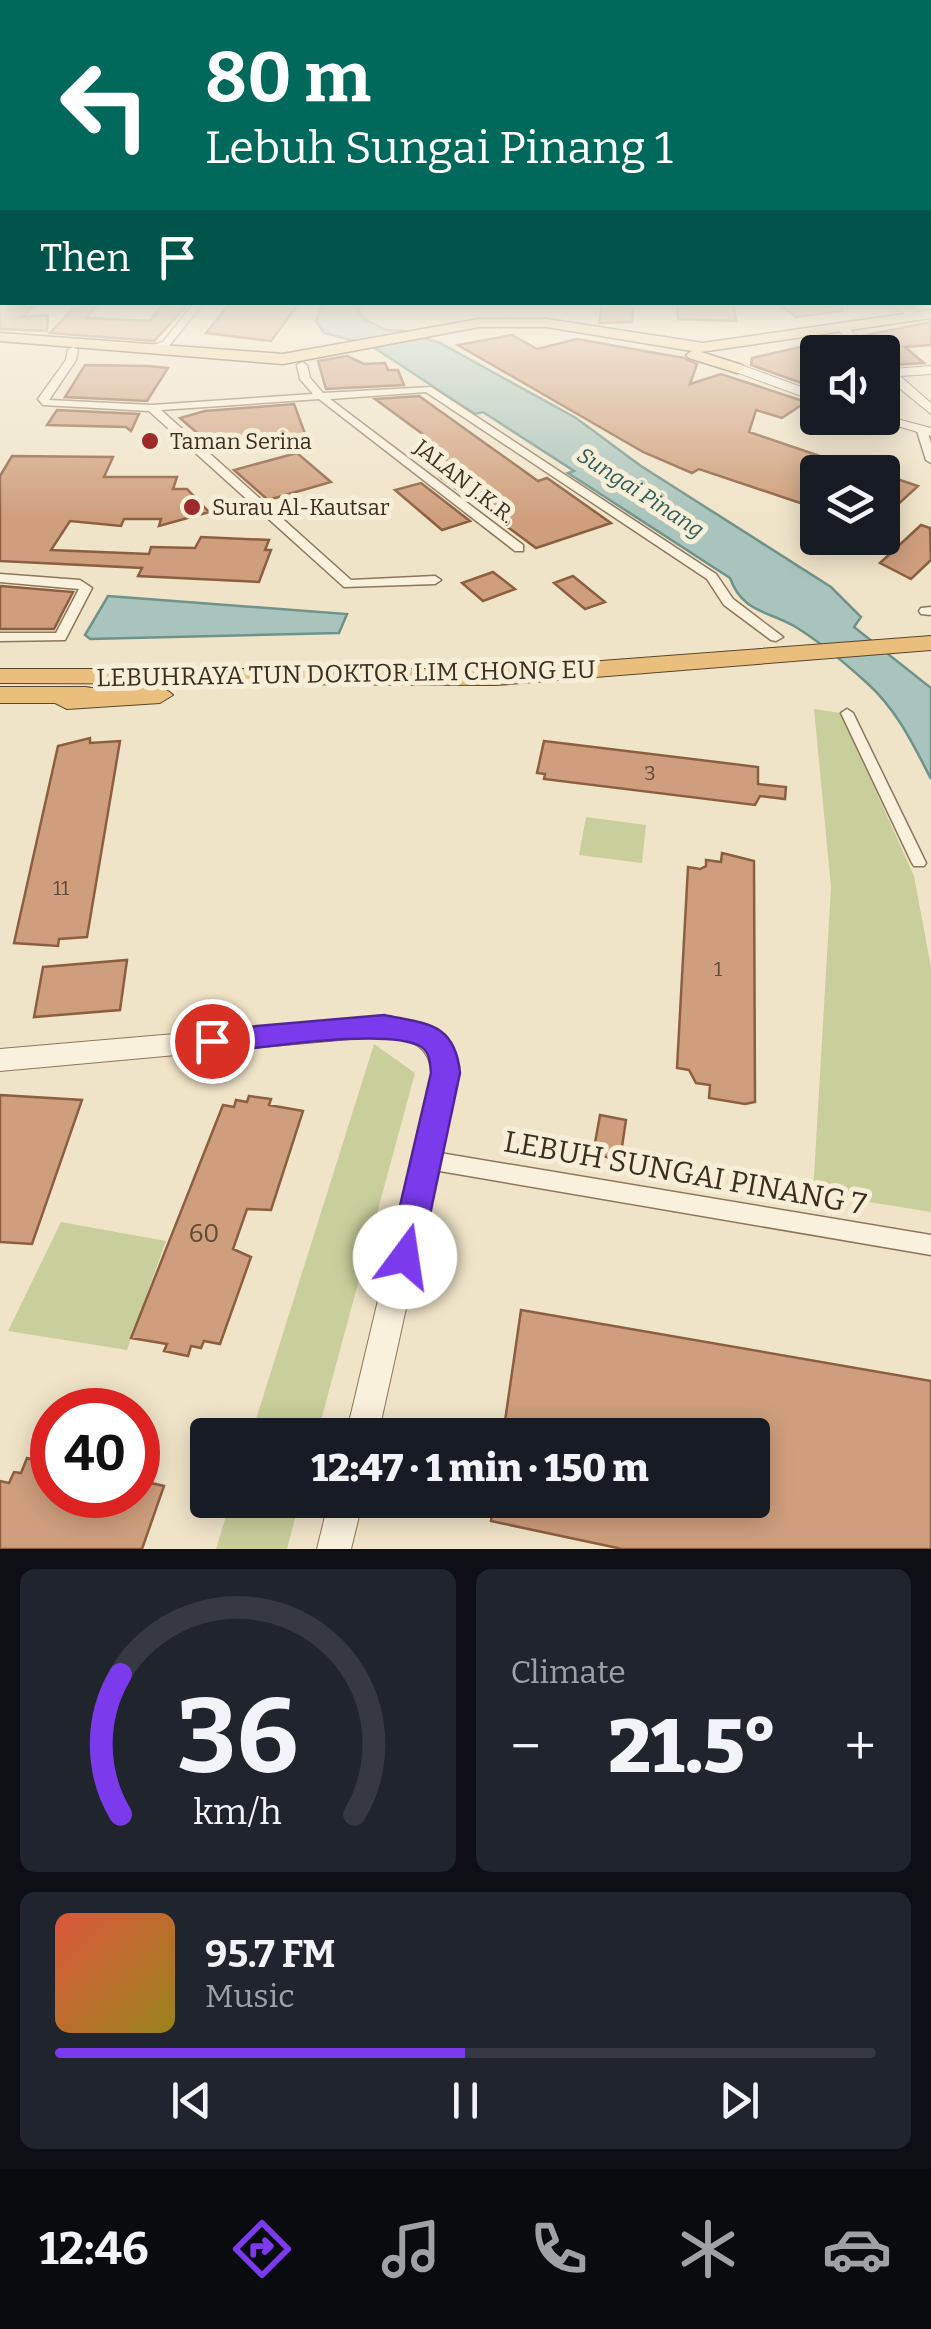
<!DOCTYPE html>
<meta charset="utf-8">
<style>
:root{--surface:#171b24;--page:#20242c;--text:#f1f3f6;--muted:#9ea1a6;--line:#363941;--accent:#7c3aed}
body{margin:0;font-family:Bitter,serif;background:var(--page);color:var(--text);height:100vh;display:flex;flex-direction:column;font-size:38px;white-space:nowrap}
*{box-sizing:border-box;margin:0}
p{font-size:32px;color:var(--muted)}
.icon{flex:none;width:55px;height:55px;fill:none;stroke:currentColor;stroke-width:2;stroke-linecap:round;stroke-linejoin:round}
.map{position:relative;height:1549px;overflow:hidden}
.panel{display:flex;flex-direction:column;gap:20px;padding:20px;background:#0d0f14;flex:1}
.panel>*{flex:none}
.hud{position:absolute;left:0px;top:0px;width:932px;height:305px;box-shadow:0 5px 25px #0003;background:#00695c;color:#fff;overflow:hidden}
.buttons{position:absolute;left:800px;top:335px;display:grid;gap:20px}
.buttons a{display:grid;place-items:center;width:100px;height:100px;border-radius:10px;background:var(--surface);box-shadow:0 5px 25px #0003;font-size:50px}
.speed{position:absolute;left:30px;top:1388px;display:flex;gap:20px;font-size:50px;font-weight:700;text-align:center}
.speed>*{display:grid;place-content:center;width:130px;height:130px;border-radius:50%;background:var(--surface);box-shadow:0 5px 25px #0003;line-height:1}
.speed .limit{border:15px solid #d22;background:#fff;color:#111}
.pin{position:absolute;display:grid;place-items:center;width:85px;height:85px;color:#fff;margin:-42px;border:5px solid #fff;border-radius:50%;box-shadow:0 2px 10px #0007}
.me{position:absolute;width:110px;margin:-55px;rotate:14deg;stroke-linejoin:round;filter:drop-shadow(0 0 8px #0008)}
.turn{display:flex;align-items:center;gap:35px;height:210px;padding:0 40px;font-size:45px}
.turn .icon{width:130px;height:130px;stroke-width:2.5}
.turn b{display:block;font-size:70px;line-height:85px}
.then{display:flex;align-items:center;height:95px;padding:0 40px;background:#0003;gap:20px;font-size:38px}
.big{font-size:75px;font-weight:800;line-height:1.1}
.panel .widget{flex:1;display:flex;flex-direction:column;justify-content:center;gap:15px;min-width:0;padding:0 35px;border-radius:15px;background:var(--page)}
.panel .dial{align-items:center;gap:0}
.dial svg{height:260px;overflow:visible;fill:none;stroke:var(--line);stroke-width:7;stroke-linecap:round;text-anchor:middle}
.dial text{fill:var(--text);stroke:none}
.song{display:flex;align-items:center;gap:30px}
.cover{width:120px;height:120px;border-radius:15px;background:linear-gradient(135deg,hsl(10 70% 55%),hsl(50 70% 35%))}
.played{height:10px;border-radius:5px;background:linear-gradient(90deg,var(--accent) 50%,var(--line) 50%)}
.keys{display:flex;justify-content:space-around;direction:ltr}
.heat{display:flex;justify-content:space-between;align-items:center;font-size:55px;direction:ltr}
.panel .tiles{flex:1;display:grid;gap:20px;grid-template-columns:1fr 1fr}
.widget:last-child{grid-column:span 2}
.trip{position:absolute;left:190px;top:1418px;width:580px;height:100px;border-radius:10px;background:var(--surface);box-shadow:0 5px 25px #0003;font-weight:800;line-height:100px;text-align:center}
.tabs{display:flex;height:160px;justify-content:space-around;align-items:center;background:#090b0e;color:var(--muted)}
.tabs .icon{width:70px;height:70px}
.tabs .selected{color:var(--accent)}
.tabs b{font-size:45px;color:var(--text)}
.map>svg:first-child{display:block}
.green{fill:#c9cf9b}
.water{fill:#a9c4bc;stroke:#6f938a;stroke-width:2.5}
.building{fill:#cf9f7d;stroke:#8d5f41;stroke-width:2.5}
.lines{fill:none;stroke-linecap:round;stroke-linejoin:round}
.pedestrian-casing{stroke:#8d765c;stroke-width:3}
.minor-casing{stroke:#8d765c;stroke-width:3}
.tertiary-casing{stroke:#8d765c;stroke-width:2}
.primary-casing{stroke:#5b4430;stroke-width:3}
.trunk-casing{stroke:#5b4430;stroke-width:2}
.pedestrian{fill:#faf1dc;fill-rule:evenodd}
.minor{fill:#faf1dc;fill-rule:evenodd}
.tertiary{fill:#faf1dc;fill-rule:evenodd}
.primary{fill:#f3d9a0;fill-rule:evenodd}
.trunk{fill:#eabe7c;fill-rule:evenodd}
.route{fill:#7c3aed;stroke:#51269a;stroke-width:2.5}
.poi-dot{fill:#9e2a2b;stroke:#f7eed8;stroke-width:4}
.labels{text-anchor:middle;stroke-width:10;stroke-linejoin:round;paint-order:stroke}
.number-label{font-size:20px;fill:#624a37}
.far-poi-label{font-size:22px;fill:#3d2e20;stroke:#f7eed8;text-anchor:start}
.far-street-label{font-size:22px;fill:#3d2e20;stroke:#f7eed8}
.far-water-label{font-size:22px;font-style:italic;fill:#2f5d5a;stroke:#f7eed8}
.street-label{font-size:25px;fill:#3d2e20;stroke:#f7eed8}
.near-number-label{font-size:25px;fill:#624a37}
.near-street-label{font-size:30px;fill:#3d2e20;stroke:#f7eed8}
</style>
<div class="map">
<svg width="931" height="1549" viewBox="0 0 931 1549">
<rect width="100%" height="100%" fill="#f0e4c8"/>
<path class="green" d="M814 709 841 713 914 876 931 967V1212L813 1193 831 887Z
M586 817 646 825 642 863 579 855Z
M374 1044 415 1073 317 1435H251Z
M61 1222 166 1241 127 1350 8 1331Z
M231 1500H300L287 1549H216Z"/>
<path class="water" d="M323 303H364L358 311 363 318 386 330H402L440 343 576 418 641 466 831 587 861 617 854 627 931 688V779C913 744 897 710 867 683 846 664 819 641 794 626 768 611 742 612 730 578L568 473 574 471 483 412 475 414 370 345 324 333 316 321Z
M108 596 347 614 339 633 90 639 85 635Z"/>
<path class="building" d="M0 302H28L23 306 33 307 22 317 48 315 47 331 0 329Z
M79 302H100L86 318 150 321 164 302H190L154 341 50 333Z
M231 302H300L271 341 206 333Z
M602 302H634L632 322 599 323Z
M677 302H733L736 321 678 319Z
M776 302H842V311L796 317Z
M931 322V345L905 347 924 363 893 365 862 336Z
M512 335 537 349 577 339 684 358 697 364 690 384 721 374 806 402 782 418 756 410 749 432 867 472H818V509L699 469 692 473 643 452 458 345Z
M835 339 856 352H818V389L751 365 752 358Z
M347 356 364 364 385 363 388 370H398L404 385 326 389 318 361Z
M85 365 149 366 168 368 147 401 65 397Z
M419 396 538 481 547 478 611 523 536 548 440 477 460 470 420 440 428 438 375 399Z
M294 404 307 439 274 449 255 435 212 446 180 418 205 411Z
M57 410 139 414 131 431 126 427 47 425Z
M297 453 331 482 268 500 234 470Z
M12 456 113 457 104 477H177L173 489H187L209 512 159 526 161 519H124L121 526 70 521 51 550 149 554 151 547 195 548 201 537 269 540 265 550H271L259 582 138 576 142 568 0 561V476Z
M882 474 918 486 882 519Z
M421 483 470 521 442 530 395 490Z
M921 525 930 528 931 560 911 579 880 563Z
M493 572 515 589 483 601 462 583Z
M573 576 605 602 585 609 554 583Z
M0 586H1L73 592 54 629H0Z
M90 738V743L120 741 87 937 59 939 58 946 14 943 58 746Z
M544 741 758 767V784L786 787 785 799 760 796 755 805 544 779 545 774 537 773Z
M722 853 754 861 755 1102 745 1104 709 1098 710 1085 696 1083 689 1070 677 1068 688 867 700 869 706 866V860L721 862Z
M127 960 120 1010 34 1017 43 967Z
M0 1095 82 1100 32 1244 0 1242Z
M249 1096 271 1099 269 1105 303 1111 271 1210 247 1209 233 1249 251 1257 220 1344 204 1341 201 1348 191 1346 188 1356 164 1351 167 1344 131 1338 223 1105 234 1107 236 1100 247 1102Z
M600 1115 626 1120 620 1160 593 1154Z
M521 1310 931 1381V1549H622L491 1521 494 1500H752V1435H503Z
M27 1458 52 1464V1495H138V1480L164 1486 142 1549H0V1481L9 1483 14 1472 21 1473Z"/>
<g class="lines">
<defs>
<path id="pedestrian" d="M847 709 853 713 926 863 924 866H914L912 863 841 713Z"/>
<path id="minor" d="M195 302H204L169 346 141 352V348L163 342Z
M73 347 78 350 76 360 49 400 152 405 313 394 300 379 297 365 302 362 307 365 310 378 323 393 431 387 716 574 733 599 783 637 776 641 771 640 724 605 707 579 426 392 330 399 523 545V551H515L319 399 161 410 351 580 435 576 441 580 435 584 344 587 149 411 43 405 38 399 66 360 68 350Z
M922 428 927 431 931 443V463L926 460 917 431Z
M0 574 80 580 92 588 65 640 0 641V633H56L79 589 0 582Z
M931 607V615L921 614 919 611 921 608Z
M428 1151 931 1235V1255L428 1169 421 1166 418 1160 421 1154Z"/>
<path id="tertiary" d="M883 302H898L923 316 913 318Z
M839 327H847L874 352H861L839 331Z
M882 363 892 369 931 366V374L900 376 931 403V414L882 374Z
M733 365H741L818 393V402L733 371Z
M882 415 931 428V436L871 418Z
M384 1016C423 1021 451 1031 458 1073L378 1435H346L432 1073C428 1044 411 1040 384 1036L0 1071V1049Z
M329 1500H363L351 1549H317Z"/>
<path id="primary" d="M931 310V318L701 352 742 365 745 368 737 373 689 358 686 355 692 351 547 327H479L283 364 0 341V333L283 354 479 319H547L703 343Z"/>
<path id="trunk" d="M931 636V650L496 685 0 683V669H496Z
M0 687H86C109 693 157 677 173 695L160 703 67 709 55 703H0Z"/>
</defs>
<use href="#pedestrian" class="pedestrian-casing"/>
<use href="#minor" class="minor-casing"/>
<use href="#tertiary" class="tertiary-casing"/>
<use href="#primary" class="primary-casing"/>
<use href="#trunk" class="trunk-casing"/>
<use href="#pedestrian" class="pedestrian"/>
<use href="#minor" class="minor"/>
<use href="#tertiary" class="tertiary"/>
<use href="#primary" class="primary"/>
<use href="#trunk" class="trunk"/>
</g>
<linearGradient id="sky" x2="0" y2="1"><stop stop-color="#8fbad6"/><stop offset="0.58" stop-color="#f8f3e6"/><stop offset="1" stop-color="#f8f3e6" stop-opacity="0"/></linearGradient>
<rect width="931" height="517" fill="url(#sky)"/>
<path class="route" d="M384 1015C426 1024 455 1022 460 1073L421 1257 416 1268 405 1272 393 1268 388 1257 431 1073C430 1062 430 1052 420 1046 384 1027 257 1049 212 1053L202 1049 198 1041 202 1033 212 1030Z"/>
<g class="poi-dot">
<circle cx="150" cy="441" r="10"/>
<circle cx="192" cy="507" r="10"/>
</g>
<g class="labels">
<g class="number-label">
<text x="650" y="780">3</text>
<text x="61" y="895">11</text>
<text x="718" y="976">1</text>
</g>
<g class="far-poi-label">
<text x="170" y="449">Taman Serina</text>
<text x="212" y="515">Surau Al-Kautsar</text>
</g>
<g class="far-street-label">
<text transform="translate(465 481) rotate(38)" y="8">JALAN J.K.R.</text>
</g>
<g class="far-water-label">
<text transform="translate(641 492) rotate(33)" y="8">Sungai Pinang</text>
</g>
<g class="street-label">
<text transform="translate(346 673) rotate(-1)" y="9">LEBUHRAYA TUN DOKTOR LIM CHONG EU</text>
</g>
<g class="near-number-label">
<text x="204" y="1242">60</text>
</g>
<g class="near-street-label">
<text transform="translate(685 1173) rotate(10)" y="10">LEBUH SUNGAI PINANG 7</text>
</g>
</g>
</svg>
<div class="buttons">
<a><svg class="icon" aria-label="sound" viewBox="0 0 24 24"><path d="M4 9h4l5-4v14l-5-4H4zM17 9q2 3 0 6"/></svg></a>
<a><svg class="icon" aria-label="layers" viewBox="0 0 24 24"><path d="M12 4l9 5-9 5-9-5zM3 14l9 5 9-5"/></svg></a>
</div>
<div class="speed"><div class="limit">40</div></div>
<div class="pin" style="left:212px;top:1041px;background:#d93025"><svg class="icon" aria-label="arrive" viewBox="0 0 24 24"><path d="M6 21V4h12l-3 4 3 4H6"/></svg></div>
<svg class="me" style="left:405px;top:1257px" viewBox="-20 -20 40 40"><circle r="19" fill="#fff"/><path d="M0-13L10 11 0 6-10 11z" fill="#7c3aed"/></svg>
<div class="trip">12:47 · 1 min · 150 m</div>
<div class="hud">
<div class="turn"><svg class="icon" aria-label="left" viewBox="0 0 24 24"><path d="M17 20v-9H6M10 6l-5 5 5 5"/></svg><div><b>80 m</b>Lebuh Sungai Pinang 1</div></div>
<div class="then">Then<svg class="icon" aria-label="arrive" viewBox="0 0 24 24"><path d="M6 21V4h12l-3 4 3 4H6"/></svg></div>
</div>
</div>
<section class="panel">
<div class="tiles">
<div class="widget dial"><svg viewBox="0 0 100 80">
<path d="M14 69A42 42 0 1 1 86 69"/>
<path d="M14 69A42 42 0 0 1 14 26" stroke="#7c3aed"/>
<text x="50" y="56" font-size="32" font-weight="700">36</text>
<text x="50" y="72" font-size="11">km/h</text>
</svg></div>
<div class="widget"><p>Climate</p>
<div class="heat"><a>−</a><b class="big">21.5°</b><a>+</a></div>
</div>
<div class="widget">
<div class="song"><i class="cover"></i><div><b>95.7 FM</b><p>Music</p></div></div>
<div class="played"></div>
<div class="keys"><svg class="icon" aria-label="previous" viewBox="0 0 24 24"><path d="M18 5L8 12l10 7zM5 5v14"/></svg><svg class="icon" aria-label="pause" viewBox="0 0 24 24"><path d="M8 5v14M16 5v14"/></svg><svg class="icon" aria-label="next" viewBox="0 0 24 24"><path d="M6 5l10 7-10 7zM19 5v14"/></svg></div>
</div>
</div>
</section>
<nav class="tabs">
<b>12:46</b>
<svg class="icon selected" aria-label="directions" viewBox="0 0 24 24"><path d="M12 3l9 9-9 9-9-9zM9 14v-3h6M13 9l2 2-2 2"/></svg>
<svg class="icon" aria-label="music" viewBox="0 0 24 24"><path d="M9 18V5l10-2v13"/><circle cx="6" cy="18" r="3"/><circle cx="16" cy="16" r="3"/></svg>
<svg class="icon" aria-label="phone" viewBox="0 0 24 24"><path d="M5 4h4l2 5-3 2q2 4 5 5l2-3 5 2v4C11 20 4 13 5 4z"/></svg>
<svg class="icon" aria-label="climate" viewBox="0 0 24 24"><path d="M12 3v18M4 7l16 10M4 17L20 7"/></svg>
<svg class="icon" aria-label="car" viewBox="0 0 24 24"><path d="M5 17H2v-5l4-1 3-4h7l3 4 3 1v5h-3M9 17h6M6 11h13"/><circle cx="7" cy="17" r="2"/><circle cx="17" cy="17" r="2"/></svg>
</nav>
